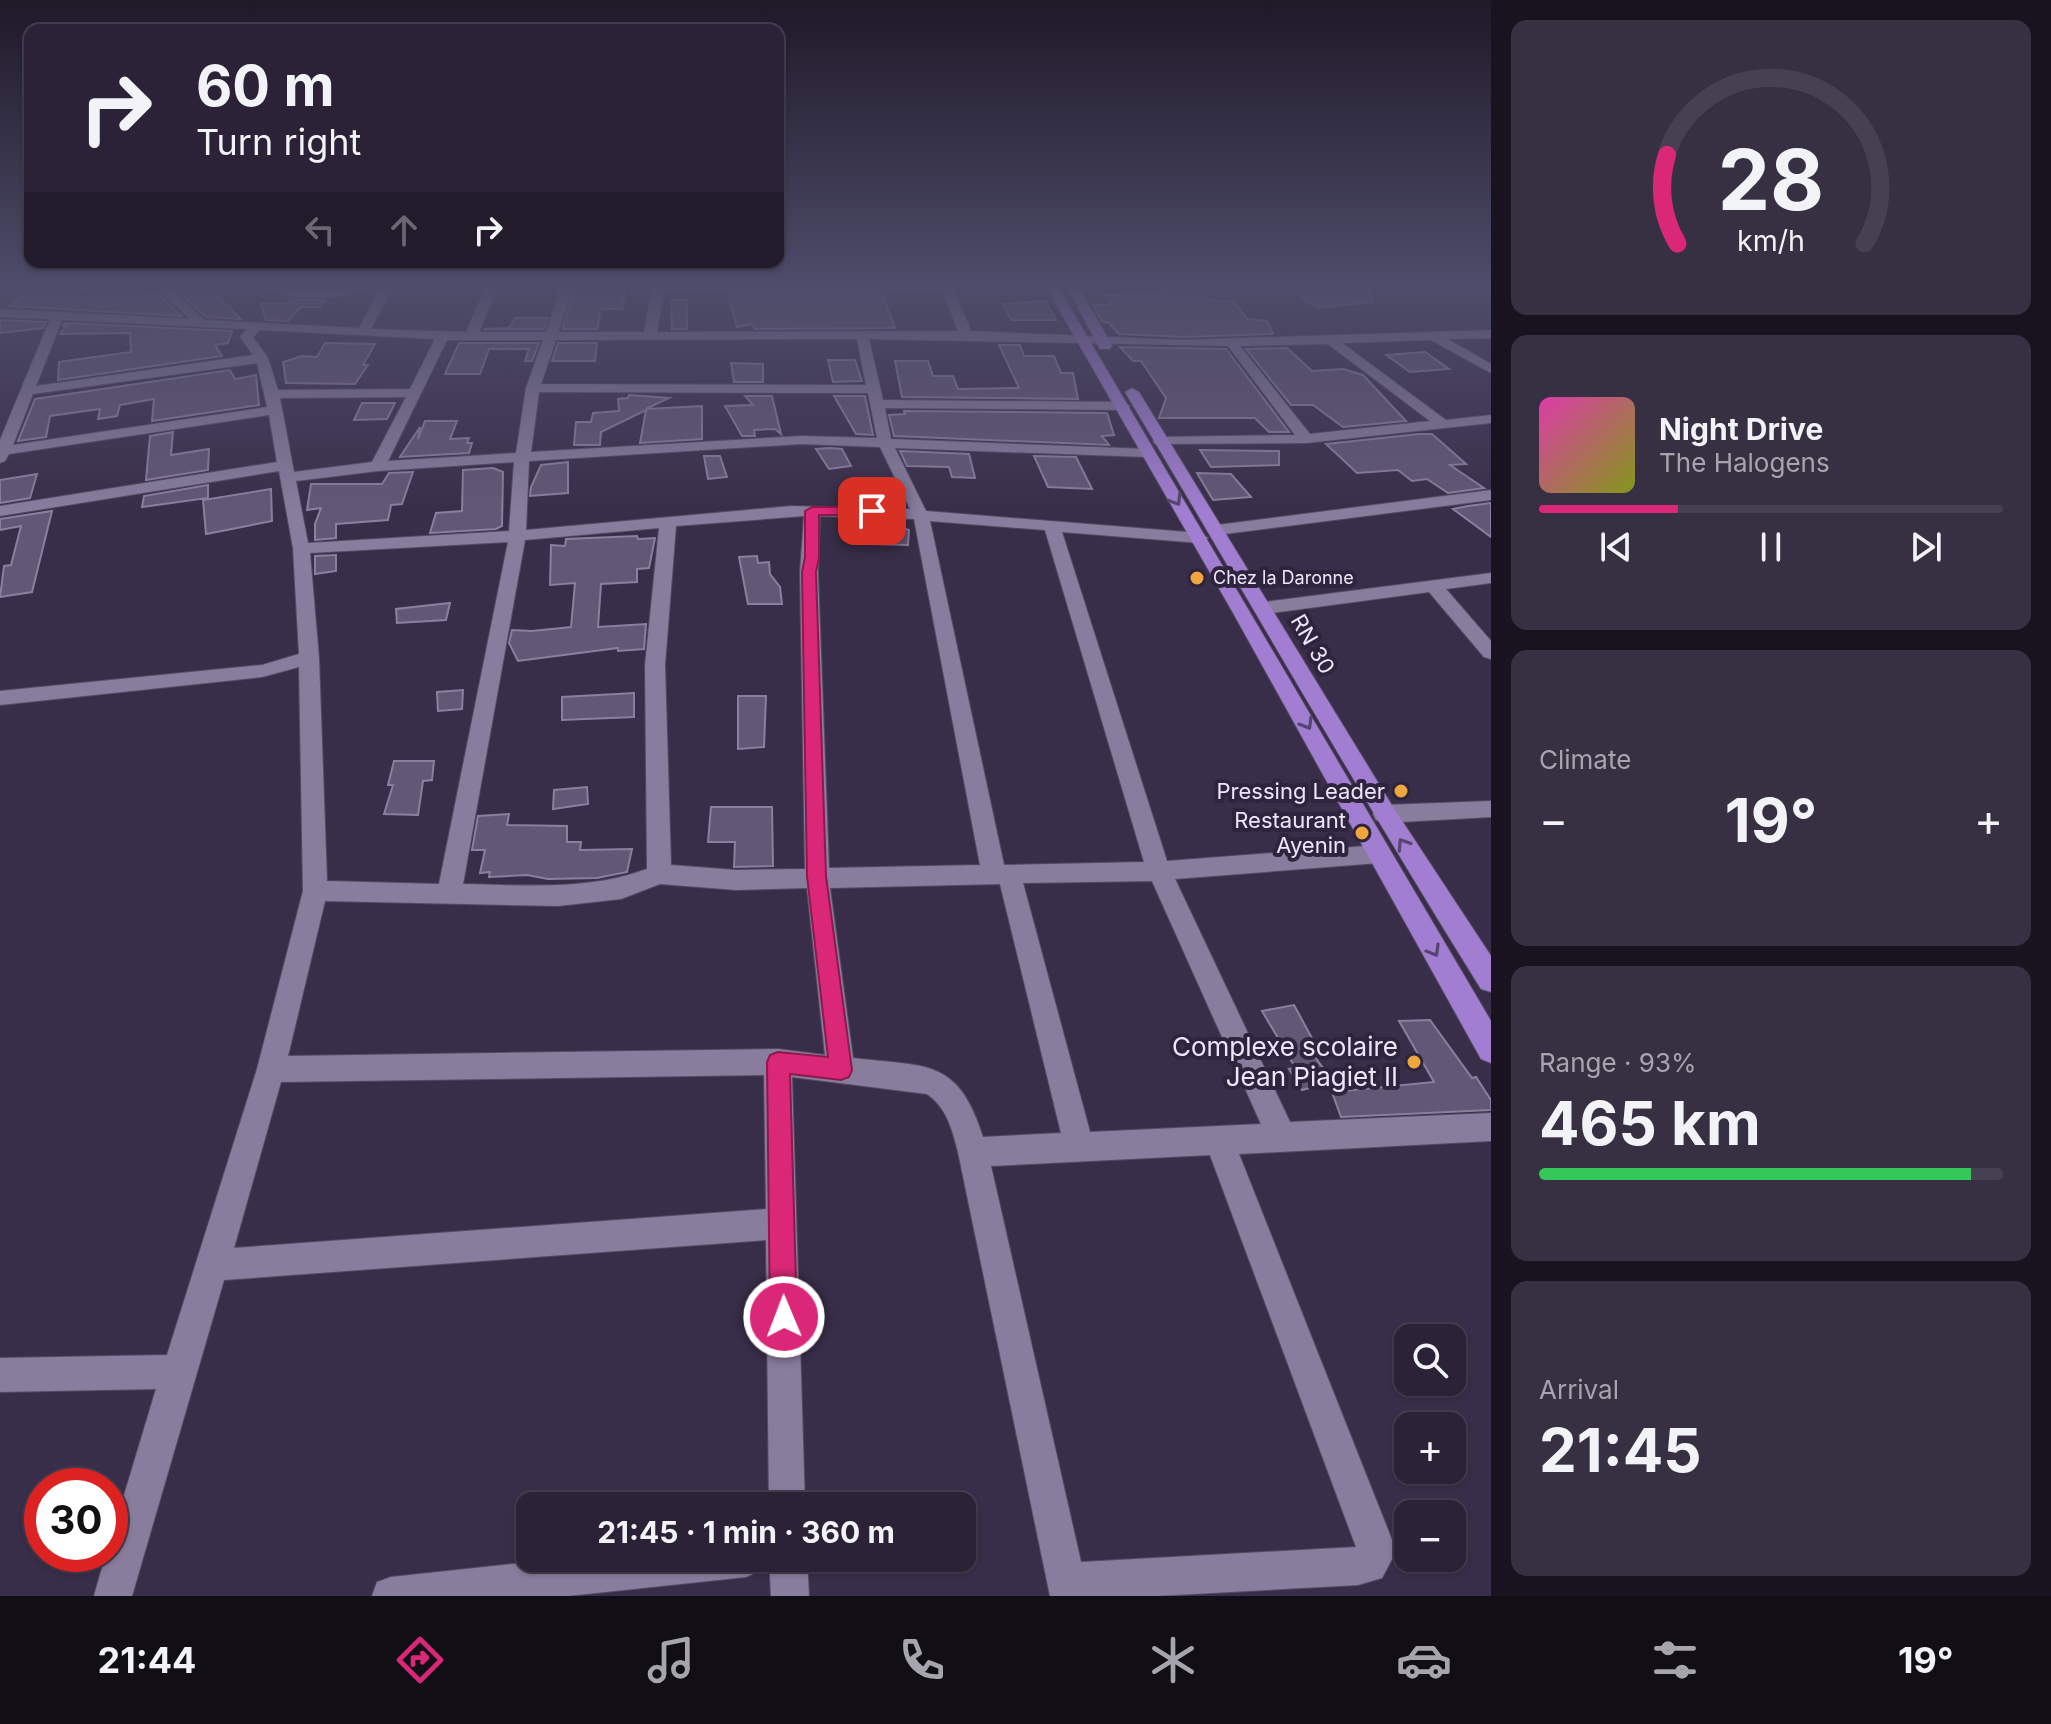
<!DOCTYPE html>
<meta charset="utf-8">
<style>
:root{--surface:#2b2237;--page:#372f42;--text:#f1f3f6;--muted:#a6a4ad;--line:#473f52;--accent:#db2777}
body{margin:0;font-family:Inter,sans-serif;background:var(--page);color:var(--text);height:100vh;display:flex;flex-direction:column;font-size:30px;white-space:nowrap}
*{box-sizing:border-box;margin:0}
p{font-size:26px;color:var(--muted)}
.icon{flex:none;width:44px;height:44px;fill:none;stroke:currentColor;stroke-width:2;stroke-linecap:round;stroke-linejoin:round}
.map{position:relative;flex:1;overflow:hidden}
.details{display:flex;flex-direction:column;gap:20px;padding:20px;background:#18131e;width:560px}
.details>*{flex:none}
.hud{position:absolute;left:24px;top:24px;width:760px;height:244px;border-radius:16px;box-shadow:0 2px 6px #0004,0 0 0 2px var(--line);background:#2b2237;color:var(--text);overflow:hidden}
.fabs{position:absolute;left:1394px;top:1324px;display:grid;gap:16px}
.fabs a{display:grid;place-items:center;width:72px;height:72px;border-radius:16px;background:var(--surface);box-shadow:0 2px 6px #0004,0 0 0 2px var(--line);font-size:40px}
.speed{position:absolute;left:24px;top:1468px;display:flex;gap:16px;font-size:40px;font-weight:700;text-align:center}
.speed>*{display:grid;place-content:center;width:104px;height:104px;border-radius:50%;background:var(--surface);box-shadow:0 2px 6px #0004,0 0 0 2px var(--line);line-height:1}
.speed .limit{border:12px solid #d22;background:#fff;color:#111}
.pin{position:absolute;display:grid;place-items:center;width:68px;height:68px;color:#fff;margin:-34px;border-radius:16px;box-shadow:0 4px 12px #0006}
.me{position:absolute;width:88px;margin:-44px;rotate:359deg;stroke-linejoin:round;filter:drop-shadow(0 0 6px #0008)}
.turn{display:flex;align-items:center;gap:28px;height:168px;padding:0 40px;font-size:36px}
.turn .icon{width:104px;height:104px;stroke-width:2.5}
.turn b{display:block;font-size:56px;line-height:68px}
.lanes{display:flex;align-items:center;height:76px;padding:0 40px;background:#0003;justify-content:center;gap:40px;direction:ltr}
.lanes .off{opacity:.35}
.big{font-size:60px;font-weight:700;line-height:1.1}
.details .widget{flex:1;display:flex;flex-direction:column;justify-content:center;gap:12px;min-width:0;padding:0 28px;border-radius:16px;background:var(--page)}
.details .dial{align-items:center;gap:0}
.dial svg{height:208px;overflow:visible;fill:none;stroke:var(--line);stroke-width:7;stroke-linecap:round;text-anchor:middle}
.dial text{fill:var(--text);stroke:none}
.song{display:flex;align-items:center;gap:24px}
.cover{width:96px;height:96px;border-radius:12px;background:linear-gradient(135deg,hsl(320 70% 55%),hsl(70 70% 35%))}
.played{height:8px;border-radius:4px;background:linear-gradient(90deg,var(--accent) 30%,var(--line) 30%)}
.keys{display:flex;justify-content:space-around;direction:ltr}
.heat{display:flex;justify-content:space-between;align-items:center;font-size:44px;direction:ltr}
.charge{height:12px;border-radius:6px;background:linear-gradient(90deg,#34c759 93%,var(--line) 0)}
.trip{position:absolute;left:516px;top:1492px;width:460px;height:80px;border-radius:16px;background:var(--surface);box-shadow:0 2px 6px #0004,0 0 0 2px var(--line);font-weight:700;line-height:80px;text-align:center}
.dock{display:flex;height:128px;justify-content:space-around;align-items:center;background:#110e16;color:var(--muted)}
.dock .icon{width:56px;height:56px}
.dock .selected{color:var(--accent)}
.dock b{font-size:36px;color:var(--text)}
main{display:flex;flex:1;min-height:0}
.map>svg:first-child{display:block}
.building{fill:#625774;stroke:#8b7f9f;stroke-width:2}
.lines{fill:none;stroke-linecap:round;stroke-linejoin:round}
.minor-casing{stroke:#554c63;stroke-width:2}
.primary-casing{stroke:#554c63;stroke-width:2}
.minor{fill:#887d9c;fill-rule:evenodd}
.primary{fill:#a17ed1;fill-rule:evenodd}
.oneway{stroke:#564471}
.route{fill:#db2777;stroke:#8e194d;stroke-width:2}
.poi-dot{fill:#f0a63e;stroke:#2e243e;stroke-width:3}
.labels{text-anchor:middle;stroke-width:8;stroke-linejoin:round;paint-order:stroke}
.far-poi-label{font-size:18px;fill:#ede7f9;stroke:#2e243e;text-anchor:start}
.street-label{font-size:22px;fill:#ede7f9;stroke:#2e243e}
.poi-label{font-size:22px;fill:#ede7f9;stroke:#2e243e;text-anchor:end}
.near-poi-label{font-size:26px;fill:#ede7f9;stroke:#2e243e;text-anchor:end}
</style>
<main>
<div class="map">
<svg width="1491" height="1596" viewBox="0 0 1491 1596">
<rect width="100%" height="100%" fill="#392e49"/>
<path class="building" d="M36 287 86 288 74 298 143 296 157 293 182 316 9 306Z
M208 287 241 319 206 317 174 288Z
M576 287H625L623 309H600L598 329H562Z
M1191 289 1212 301H1234L1247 319 1267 321 1273 334 1183 337 1119 334 1108 322H1102L1093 305H1112L1105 295 1164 294 1160 291Z
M1371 289 1372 302 1318 308 1291 291Z
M883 295 895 328 755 329 752 324 737 327 728 296Z
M288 299 302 300H326L320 307H301L288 321 266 320 261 303 293 304Z
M671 300H687V329H672Z
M1045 301 1056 320H1011L1003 304Z
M515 318H548L544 329H484L509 328Z
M0 320 46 322 43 328 0 333Z
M64 323 232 331 228 343 215 345 222 356 58 380 59 362 131 352 130 333 60 334 67 325 63 326Z
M325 343 375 344 363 365H368L355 384 286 383 283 362 302 356 317 357Z
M459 343H539L532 361H525L529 349H489L480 374H445Z
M558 343H597L595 361H552Z
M999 345H1020L1024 356H1054L1061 373H1073L1078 399 902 397 895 361H928L933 376H953L958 389 1019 388Z
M1120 347 1226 349 1289 432H1269L1255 418H1159L1166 398 1141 361H1133Z
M1287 348 1312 371 1343 369 1363 375 1406 421 1343 427 1313 405H1291L1246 349Z
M1425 352 1449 369 1410 372 1386 355Z
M828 360H855L862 381 833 382Z
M731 363 763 364V382H734Z
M230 370 235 379 256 375 259 405 152 421 154 399 120 405 117 416 98 419 100 409 50 416 46 437 18 441 35 399Z
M629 395 669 398 646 409 702 406V439L640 443 646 410 601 432 600 445H574L576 422H591L593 413 619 411 618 399 628 398Z
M745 396H772L781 434 775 429 754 430 755 436H742L725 406 753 405Z
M834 396H865L873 435 856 434Z
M362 403H395L387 419 354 420Z
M904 411 1107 413 1114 435 1102 436 1109 445 894 436 889 415 905 414Z
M425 421H457L450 439 469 438 467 443H472L469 453 400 457 420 427 418 439Z
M173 432 171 455 209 449 208 470 146 480 150 436Z
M1419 434H1432L1466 464 1450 465 1484 488 1448 493 1427 479 1412 481 1398 470 1357 473 1326 444Z
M830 448 842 449 851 466 829 469 816 449Z
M1200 450 1279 451V465L1211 467Z
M900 451 969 454 975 478 952 477 949 467 907 466Z
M704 456H720L727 477 708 479Z
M1034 456 1076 457 1092 489 1048 487Z
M568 462V493L530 496 531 487 541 465Z
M493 468 503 472 502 526 496 529 430 533 436 513 462 511 463 470Z
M413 472 402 504 391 505 388 520 336 524V538L315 540V524L321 508 307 510 311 484H382L389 473Z
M1197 473 1231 474 1251 497 1213 500Z
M37 474 30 498 0 503V480Z
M208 485V498L142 507 144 496Z
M271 489 272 521 206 534 203 500Z
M1491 503V537L1453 509 1468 506Z
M52 511 32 592 0 597 4 566 11 565 21 526 0 530V519Z
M863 520 884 521 889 533 899 527 909 530 908 545 870 544Z
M637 536 638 539 655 538 649 568 637 569V582L601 584 598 627 646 624 644 649 618 651V648L518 661 509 643 512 630 532 631 571 627 575 583 550 585 551 545 565 546 566 539Z
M336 555V571L315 574V556Z
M757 556 758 563 769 562 770 574 780 587 782 604H748L739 557Z
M450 603 446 620 397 623 396 609Z
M463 690 462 709 438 711 437 692Z
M634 693V717L562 720V697Z
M738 696H766L764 747 738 749Z
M394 761H434L432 780 423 781 418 815 384 814 393 785H388Z
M587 787 588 804 553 809 554 790Z
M711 807H772L773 866 734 867 735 842H708Z
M509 814 507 825 567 826V842H581L580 850 632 849 627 872 597 878 548 879 527 875 489 877 490 872 480 873 485 850H472L478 816Z
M1294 1005 1320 1053 1313 1054 1333 1082 1302 1090 1289 1069 1295 1067 1262 1011Z
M1430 1020 1472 1078 1476 1077 1491 1100V1110L1341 1117 1332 1092 1434 1082 1399 1021Z"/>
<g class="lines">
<defs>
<path id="minor" d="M155 287H168L205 320 359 328 381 287H393L371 329 466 332 486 287H498L479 332H546L561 287H573L558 332H644L652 287H953L971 331 1183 340 1491 330V338L1448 339 1491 364V373L1431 340 1342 343 1446 420 1491 415V423L1306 443 1155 444 1153 441 1160 437 1295 435 1228 346 869 339 883 400 1123 402 1130 406 1123 410 885 408 891 439 1147 449 1154 453 1147 457 895 448 926 511 1200 533 1208 538 1200 543 1062 532 1167 861 1379 845 1387 848 1391 854 1387 860 1379 863 1175 879 1290 1122 1491 1113V1141L1239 1154 1394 1545 1393 1557 1382 1578 1358 1585 1157 1596H1050L958 1152C952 1129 947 1108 927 1094L792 1077 805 1506H769L766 1240 224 1280 132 1596H94L106 1554H110V1542L156 1389 0 1392V1358L167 1355 257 1069 303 891 299 667 262 677 0 705V691L262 665 299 654 293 548 279 471 0 516V506L277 462 269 415 9 454 5 461 0 463V440L50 319 0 317V309L190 319ZM943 292 958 331 657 332 663 293ZM62 320 246 329 240 337 253 355 36 386ZM260 330 435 339 410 389 278 390 268 358 253 337ZM857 339 866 385 541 384 556 340ZM447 340H543L526 388 516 453 388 461ZM1328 344 1430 421 1310 434 1240 346ZM257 363 267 407 13 445 33 394ZM539 392 868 393 877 438 801 436 531 452ZM406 397 372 462 294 472 280 398ZM801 444 880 447 910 509 791 506 526 530 529 461ZM514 462 509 531 308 543 296 481 378 471ZM804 516 800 572 805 869 736 870 671 865 665 665 676 526ZM820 516 914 519 980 865 829 868 818 572ZM930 521 1045 530 1144 862 1004 865ZM659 528 645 665 647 869C588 891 525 885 463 884L525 540ZM508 542 439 884 327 881 319 658 310 553ZM1152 881 1261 1124 1090 1132 1023 883ZM660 884 736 890 807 888 825 1055 778 1049 288 1056 325 901 558 906 621 899ZM1000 884 1061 1133 983 1137C958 1057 926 1067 853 1058L830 888ZM764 1075 766 1209 234 1248 281 1082ZM1210 1155 1356 1547 1081 1562 991 1166Z
M264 287 303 291 373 287C351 300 285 303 264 287Z
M1491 490V500L1217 535 1209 530 1217 525Z
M1491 573V583L1446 589 1491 641V659L1484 657 1429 592 1264 614 1255 608 1264 602Z
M1491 801V817L1384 823 1376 820 1373 814 1376 808 1384 805Z
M569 1558H765L759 1571 746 1577 568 1596H372L377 1582 391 1577Z
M769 1558H807L809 1596H771Z"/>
<path id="primary" d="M1046 287H1058L1491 1021V1063L1481 1059 1232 611Z
M1067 287H1079L1112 346 1110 349H1100Z
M1132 388 1139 392 1393 807 1491 956V992L1481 989C1358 792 1244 591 1125 392Z"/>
</defs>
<use href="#minor" class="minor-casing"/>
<use href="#primary" class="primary-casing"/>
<use href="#minor" class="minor"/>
<use href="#primary" class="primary"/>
</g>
<defs><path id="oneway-chevron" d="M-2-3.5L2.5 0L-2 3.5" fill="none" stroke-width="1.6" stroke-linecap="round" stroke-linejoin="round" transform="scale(2)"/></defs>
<g class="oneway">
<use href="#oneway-chevron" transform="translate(1176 500) rotate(58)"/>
<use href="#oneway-chevron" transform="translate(1307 724) rotate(60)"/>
<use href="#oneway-chevron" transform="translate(1403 844) rotate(-123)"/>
<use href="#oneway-chevron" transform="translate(1434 951) rotate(60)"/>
</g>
<linearGradient id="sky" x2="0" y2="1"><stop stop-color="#1f1928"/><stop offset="0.56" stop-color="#4e4c6a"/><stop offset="1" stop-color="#4e4c6a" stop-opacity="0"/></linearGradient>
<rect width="1491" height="511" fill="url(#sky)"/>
<path class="route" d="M812 507H872L878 511 872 515H819V557L816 572 826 876 852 1070 849 1077 841 1080 790 1074 797 1317 793 1327 784 1331 774 1327 770 1317 767 1062 770 1055 778 1052 828 1057 807 876 802 572 805 557V511Z"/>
<g class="poi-dot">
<circle cx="1197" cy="578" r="8"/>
<circle cx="1401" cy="791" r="8"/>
<circle cx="1362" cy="833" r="8"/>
<circle cx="1414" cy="1062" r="8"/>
</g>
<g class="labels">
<g class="far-poi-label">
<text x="1213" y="584">Chez la Daronne</text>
</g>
<g class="street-label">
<text transform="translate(1313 644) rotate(60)" y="8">RN 30</text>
</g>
<g class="poi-label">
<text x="1385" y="799">Pressing Leader</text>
<text x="1346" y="828">Restaurant<tspan x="1346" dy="25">Ayenin</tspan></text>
</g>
<g class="near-poi-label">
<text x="1398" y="1056">Complexe scolaire<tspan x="1398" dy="30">Jean Piagiet II</tspan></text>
</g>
</g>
</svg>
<div class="fabs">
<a><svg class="icon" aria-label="search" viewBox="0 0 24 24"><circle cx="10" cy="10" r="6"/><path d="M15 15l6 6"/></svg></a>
<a>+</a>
<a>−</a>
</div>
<div class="speed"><div class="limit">30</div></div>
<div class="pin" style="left:872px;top:511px;background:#d93025"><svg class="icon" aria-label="arrive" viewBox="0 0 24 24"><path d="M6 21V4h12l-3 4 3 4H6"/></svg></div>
<svg class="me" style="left:784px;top:1317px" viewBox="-20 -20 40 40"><circle r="17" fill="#db2777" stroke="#fff" stroke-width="3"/><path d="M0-11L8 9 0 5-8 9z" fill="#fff"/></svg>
<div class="trip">21:45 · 1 min · 360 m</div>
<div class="hud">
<div class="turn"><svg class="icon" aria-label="right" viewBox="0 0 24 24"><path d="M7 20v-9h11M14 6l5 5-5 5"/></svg><div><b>60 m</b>Turn right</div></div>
<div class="lanes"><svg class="icon off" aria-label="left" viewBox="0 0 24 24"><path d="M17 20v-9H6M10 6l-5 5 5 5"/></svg><svg class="icon off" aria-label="ahead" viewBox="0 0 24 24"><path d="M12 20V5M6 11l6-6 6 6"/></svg><svg class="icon" aria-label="right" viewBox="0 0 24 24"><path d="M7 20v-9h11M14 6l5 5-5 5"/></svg></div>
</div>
</div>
<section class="details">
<div class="widget dial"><svg viewBox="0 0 100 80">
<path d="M14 69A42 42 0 1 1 86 69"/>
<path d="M14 69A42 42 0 0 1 10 35" stroke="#db2777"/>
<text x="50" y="56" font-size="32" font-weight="700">28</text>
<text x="50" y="72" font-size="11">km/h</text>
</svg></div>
<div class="widget">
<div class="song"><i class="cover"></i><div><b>Night Drive</b><p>The Halogens</p></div></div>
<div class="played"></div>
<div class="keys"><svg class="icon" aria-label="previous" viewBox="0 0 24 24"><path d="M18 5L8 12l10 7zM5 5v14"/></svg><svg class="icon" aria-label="pause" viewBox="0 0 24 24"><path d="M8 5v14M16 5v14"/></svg><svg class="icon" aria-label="next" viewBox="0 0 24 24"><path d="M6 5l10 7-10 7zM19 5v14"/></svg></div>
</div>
<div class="widget"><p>Climate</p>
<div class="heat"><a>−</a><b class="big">19°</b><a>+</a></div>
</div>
<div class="widget"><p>Range · 93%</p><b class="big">465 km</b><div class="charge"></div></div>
<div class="widget"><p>Arrival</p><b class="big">21:45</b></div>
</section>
</main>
<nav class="dock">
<b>21:44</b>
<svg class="icon selected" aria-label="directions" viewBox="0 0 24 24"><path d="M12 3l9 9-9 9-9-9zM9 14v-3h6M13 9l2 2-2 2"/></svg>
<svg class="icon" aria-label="music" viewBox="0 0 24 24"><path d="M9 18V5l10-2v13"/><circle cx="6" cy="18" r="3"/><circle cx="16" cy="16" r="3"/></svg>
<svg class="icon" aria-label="phone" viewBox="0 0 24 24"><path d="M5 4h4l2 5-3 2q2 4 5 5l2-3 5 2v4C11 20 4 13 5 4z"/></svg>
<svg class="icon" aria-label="climate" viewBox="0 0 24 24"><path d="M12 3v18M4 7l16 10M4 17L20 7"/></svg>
<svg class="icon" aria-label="car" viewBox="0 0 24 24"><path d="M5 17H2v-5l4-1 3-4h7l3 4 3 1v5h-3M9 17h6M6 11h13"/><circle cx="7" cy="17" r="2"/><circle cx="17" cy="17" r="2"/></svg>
<svg class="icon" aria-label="filters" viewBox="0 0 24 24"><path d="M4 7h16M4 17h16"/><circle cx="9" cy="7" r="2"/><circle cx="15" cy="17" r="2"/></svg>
<b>19°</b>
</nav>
